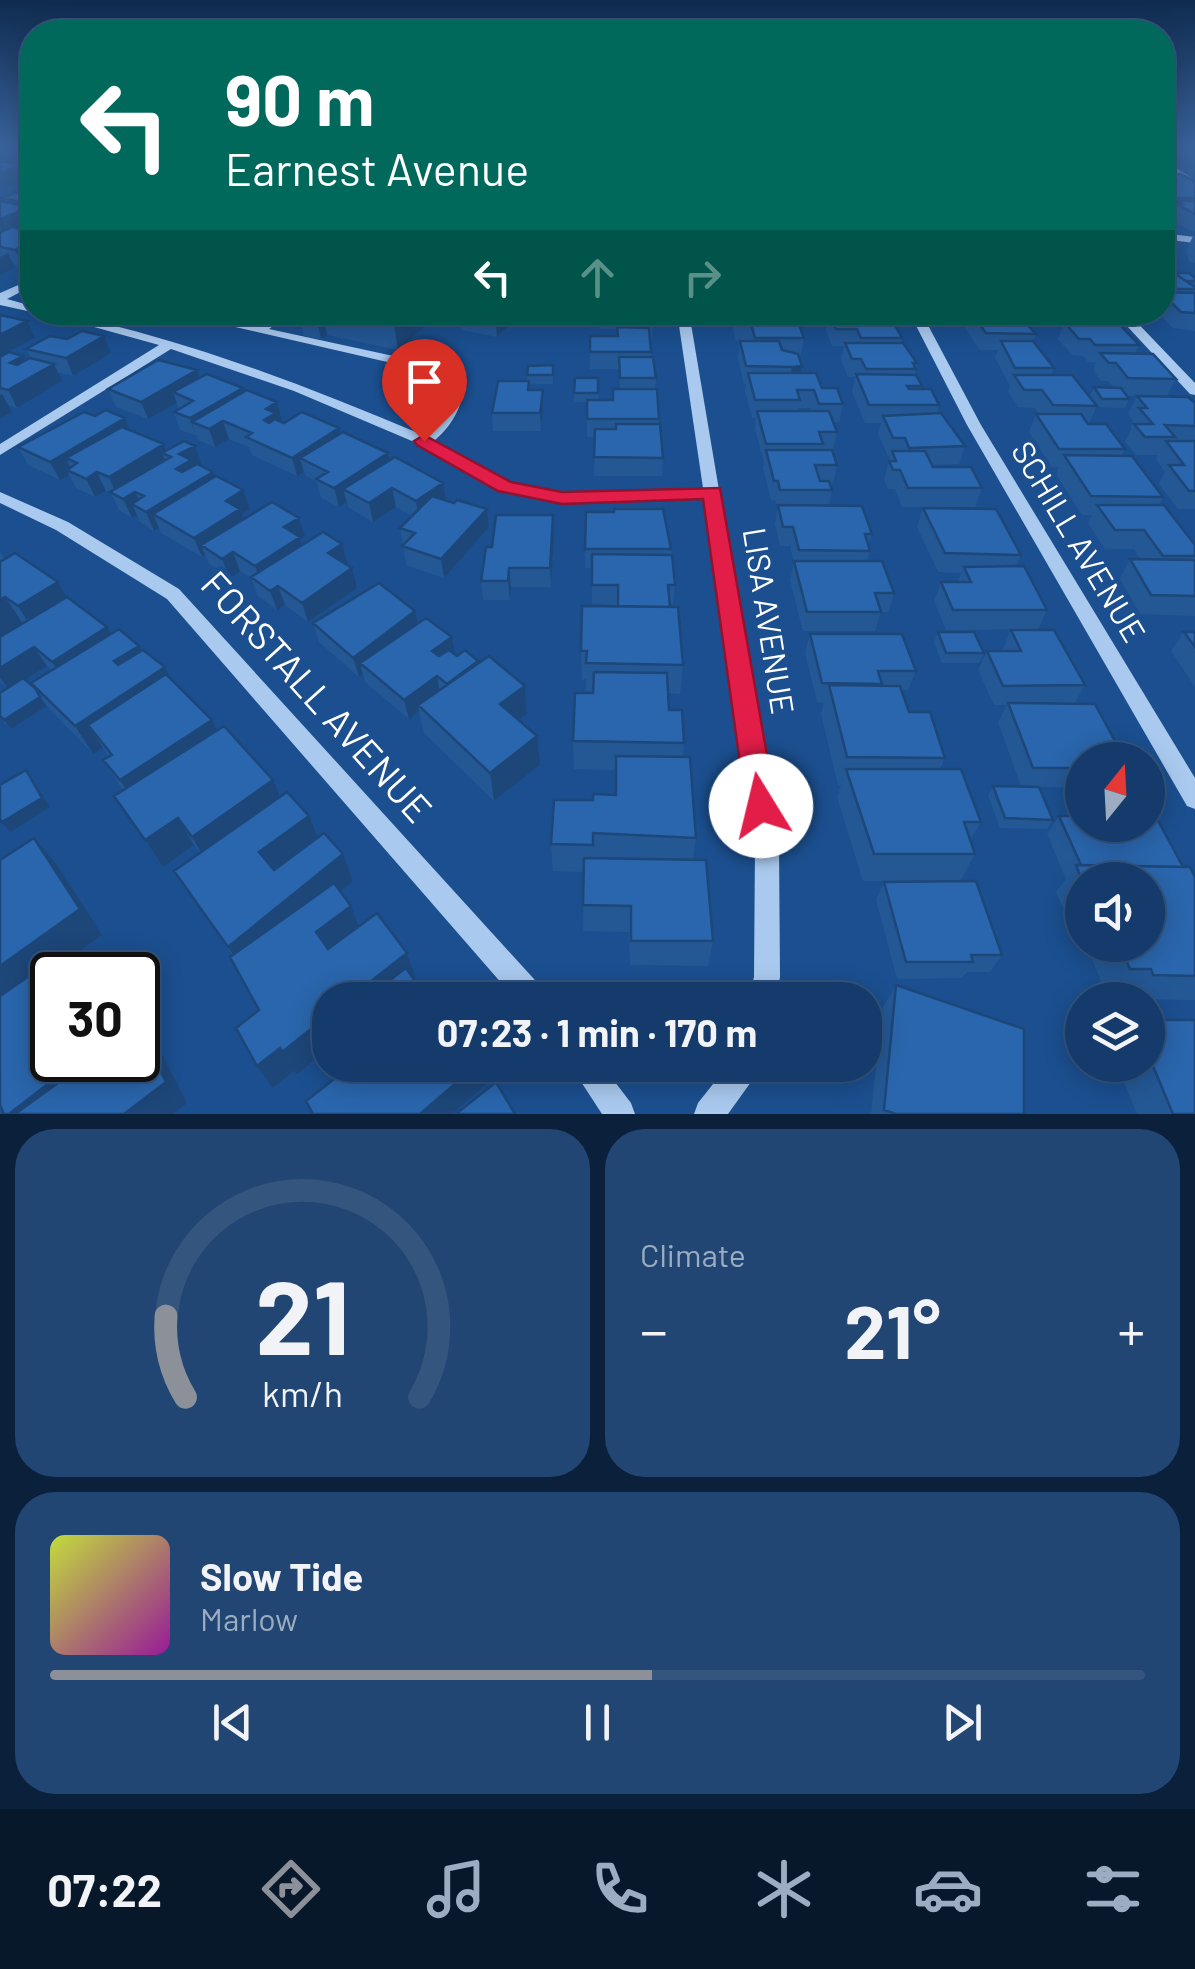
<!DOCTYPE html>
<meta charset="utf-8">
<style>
:root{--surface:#143b6b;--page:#214673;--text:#f1f3f6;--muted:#9dadc1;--line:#33557e;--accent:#8c9099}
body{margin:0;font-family:Barlow,sans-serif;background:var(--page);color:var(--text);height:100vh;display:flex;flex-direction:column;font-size:38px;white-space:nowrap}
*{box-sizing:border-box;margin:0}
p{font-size:32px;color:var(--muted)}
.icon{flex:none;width:55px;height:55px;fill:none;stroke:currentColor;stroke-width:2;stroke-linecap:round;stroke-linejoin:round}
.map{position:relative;height:1114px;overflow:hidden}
.side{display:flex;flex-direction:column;gap:15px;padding:15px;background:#0b203b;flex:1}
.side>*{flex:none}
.guide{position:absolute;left:20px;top:20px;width:1155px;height:305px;border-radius:40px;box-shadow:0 5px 25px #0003,0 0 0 2px var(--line);background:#00695c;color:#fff;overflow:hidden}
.needle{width:65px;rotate:18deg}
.buttons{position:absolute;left:1065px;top:742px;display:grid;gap:20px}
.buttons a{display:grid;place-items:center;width:100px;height:100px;border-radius:50%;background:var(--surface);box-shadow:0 5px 25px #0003,0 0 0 2px var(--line);font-size:50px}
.speed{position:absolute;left:30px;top:952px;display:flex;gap:20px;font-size:50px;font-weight:700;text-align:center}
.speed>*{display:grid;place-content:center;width:130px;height:130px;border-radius:50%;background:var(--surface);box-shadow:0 5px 25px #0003,0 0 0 2px var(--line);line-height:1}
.speed .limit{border:5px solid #111;border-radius:15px;background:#fff;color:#111}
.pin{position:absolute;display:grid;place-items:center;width:85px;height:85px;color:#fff;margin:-102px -42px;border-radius:50% 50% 50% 0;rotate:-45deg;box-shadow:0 0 10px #0007}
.pin .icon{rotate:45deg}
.me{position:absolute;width:110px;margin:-55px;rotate:351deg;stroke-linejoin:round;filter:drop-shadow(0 0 8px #0008)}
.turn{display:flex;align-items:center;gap:35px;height:210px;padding:0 40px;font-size:45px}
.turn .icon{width:130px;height:130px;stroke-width:2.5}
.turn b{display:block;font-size:70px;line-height:85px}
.lanes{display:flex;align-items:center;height:95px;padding:0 40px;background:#0003;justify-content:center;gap:50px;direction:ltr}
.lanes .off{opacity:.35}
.big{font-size:75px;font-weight:700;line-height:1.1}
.side .tile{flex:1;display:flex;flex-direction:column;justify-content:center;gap:15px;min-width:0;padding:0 35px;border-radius:40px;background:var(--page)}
.side .dial{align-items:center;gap:0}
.dial svg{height:260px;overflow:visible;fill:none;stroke:var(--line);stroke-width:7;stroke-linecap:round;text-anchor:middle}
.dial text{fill:var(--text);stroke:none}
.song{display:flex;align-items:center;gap:30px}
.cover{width:120px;height:120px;border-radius:15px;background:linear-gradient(135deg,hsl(70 70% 55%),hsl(300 70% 35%))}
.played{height:10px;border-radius:5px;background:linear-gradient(90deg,var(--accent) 55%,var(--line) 55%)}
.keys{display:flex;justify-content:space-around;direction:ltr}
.heat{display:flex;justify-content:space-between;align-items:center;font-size:55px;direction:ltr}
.side .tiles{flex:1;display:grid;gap:15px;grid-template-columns:1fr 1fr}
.tile:last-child{grid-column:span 2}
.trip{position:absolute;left:312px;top:982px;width:570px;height:100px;border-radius:40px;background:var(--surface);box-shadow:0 5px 25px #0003,0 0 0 2px var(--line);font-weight:700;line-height:100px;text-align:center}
.menu{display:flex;height:160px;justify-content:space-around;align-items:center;background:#08182b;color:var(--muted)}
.menu .icon{width:70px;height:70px}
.menu .current{color:var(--accent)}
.menu b{font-size:45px;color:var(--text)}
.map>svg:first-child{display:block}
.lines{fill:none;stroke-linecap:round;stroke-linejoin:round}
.minor{fill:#a9c9ee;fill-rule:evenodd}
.wall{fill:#245895;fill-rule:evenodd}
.shaded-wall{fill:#1d4779}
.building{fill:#2a66ad;stroke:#1d4779;stroke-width:2.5}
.route{fill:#e11d48;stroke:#92132f;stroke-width:2.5}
.labels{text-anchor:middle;stroke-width:10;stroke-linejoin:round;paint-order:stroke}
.street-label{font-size:32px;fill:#fff;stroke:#1b4f8f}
.near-street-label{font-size:38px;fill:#fff;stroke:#1b4f8f}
</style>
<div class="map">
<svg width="1195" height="1114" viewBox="0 0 1195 1114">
<rect width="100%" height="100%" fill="#1b4f8f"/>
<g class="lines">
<path class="minor" d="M1162 159 1195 180V187L1162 165Z
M0 160 32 166V170L0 166Z
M1162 233 1195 237V243L1162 239Z
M32 279V286L7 299 32 306V312L0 305V293Z
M40 312H62L106 324 126 312H142L119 327C224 354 323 393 423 435 442 420 449 403 452 379L448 376 170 312H195L257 326 277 312H292L269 329 458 370 466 378C463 404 455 423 434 441L510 483 562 493 703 488 677 312H689L779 846 780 977 776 1000H748L754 977 755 846 704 498 562 503 499 490 419 444 294 391 171 349 0 455V444L159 345Z
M909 312H921L981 425 1195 778V809L1187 806 967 425Z
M1114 312H1127L1195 383V395L1190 394Z
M0 492 68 522 179 589 544 990 548 1000H516L167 599 56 530 0 503Z
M570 1065H602L631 1103 635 1114H602Z
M728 1065H760L756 1075 728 1114H694L698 1103Z"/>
</g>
<path class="wall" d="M0 146H32V153L1 151Z
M1171 146H1195V160H1192Z
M1162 175 1195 198V231H1192L1170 219 1172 212H1166L1162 209Z
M32 186V261L22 266 13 264 15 268 0 275V201H3L1 198Z
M1193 236H1195V263L1189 261 1186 251Z
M1162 248 1177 255 1174 261 1176 262 1172 272 1195 278V331L1173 328 1157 312H1162Z
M298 312H522L497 337 461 330 460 324 434 318 398 350 327 335 321 339 304 336Z
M590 312H651L653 322 652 339H650L651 357 656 378 655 389 663 458 662 476H594L595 437H587V402H574L575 378H598V400H613L620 389 619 369H590V336H617V329H600V314H590Z
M728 312H772L769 313 804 338 801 355H798L802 366 801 373 843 404 839 422H834L837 432 833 450H832L837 465 833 483 830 484 832 490 829 506 872 534 868 545 870 551 867 561 894 593 888 612H881L875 631H803L790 580 794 563 790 546H780L775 524 778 508 775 500H771L763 468 764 462 755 429 756 418H752L745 391 746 384H744L738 358 740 341H749H736L733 330 734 323H730ZM799 408H811L812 411H798Z
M827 312H887L902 338 901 343 917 363 915 375 922 386 921 389 939 405 937 413 965 446 959 464 932 465 982 488 975 507H902L895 489H888L884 480 890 456H888L878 434 881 423H865L852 392 855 377H848L841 360 844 346H832L826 330 828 316Z
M953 312H1016L1036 334 1033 342 1054 368 1051 375 1097 406 1089 423 1125 449 1121 456 1163 497 1159 505 1195 545V616L1140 614 1120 579 1130 559 1141 560 1134 549H1105L1088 523 1092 515H1082L1056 474 1059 467H1051L1029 432 1036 414H1039L1035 408 1018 407 1008 392 1010 386 995 358 998 350H980L965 328 967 324H961Z
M1036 312H1104L1100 322 1139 345 1135 354 1176 379 1167 396H1127L1129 399 1125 408 1098 407 1090 396 1094 387 1114 388 1108 381H1101L1093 370 1096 362H1088L1083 356 1072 355 1058 339 1063 326H1047Z
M26 349 111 353 73 376 57 372 62 381 17 408 8 405 12 412 0 419V357L25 361 31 358Z
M553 365V384H529L530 390H543V408L541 431H493L492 413 527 381V375Z
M197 370 199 378 277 402 282 420 280 421 284 423 339 428 341 434 389 461 446 500 487 509 489 527 444 578 406 565 400 528 412 516 396 507 373 522 348 507 347 502 339 507 321 498 317 482 306 476 304 472 297 476 252 455 249 447 229 439 215 447 198 440 197 436 180 430 174 412 179 409 177 403 148 419 116 407 108 389Z
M1137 396 1195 403V509H1178L1159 484 1165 472 1156 459 1158 455H1136L1125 442 1132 428 1131 426 1133 421 1128 414Z
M130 430 166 450 195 446 202 465H200L213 472 215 477 250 509 242 514 244 519 305 536 300 539 302 545 347 563 346 564 357 588 308 622 285 605 277 610 258 596 251 578 240 571 230 578 209 564 205 555 202 557 161 533 159 528 154 531 140 522 137 515 132 518 119 510 111 493 106 491 95 497 76 488 69 475 60 480 28 465 18 447Z
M923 508 1021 555 1016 566 1047 610 1038 629 946 630 934 601 941 582H958L961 573 938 572 917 527Z
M586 512 671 549 675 585 673 604H670L683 665 680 694 668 693 669 710 684 743 683 757 696 838 693 860 713 941 708 966 630 965 629 932 583 931 584 872 553 871 551 844 593 800 615 795V770L574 769 573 741 593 693V692L586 691V679L582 680 581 651 617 607V605L592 604V568H585Z
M554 534 551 587H511L510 600H483L481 581 492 547Z
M0 552 5 559 66 597 107 627 111 634 141 651 165 667 170 678 212 720 217 731 318 838 353 881 340 891 359 926 407 953 415 978 330 1000 297 1074 294 1071 273 1088 259 1010 232 955 174 871 200 853 194 845 163 867 114 796 123 790 103 760 109 757 103 748 93 754 47 706 11 729 0 718V693L7 688 0 682ZM47 666 51 670 31 683 34 688 25 680Z
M415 611 417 624 452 637 454 654 457 656 478 661V663L525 686 527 714 519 720 540 765 494 801 424 733 419 711 409 719 365 682 363 674 359 677 319 642 313 623Z
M1011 630 1085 685 1074 704 1082 760V787H1039L1053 820 1047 829 1000 828 988 795 993 786H1021L998 722 1007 705H994L978 670 987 651H1002Z
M938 632 984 653 979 663H942L934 642Z
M1184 632H1195V687L1171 651Z
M810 634 916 671 908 690H902L909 712 945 758 940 769 981 822 970 841 975 854 960 881H863L837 797 841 785H838L821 714 824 703 817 702 805 653Z
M1082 796V825L1183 867 1195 877V1000L1128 999 1126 994 1106 993 1086 945H1148L1082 880V937L1077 923 1069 922 1056 892 1066 879 1047 834 1059 816H1080L1076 806Z
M884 882 1002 955 990 972H967L962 978 897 979 876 900Z
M896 985 1024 1114H871L882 1009Z
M1148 1020 1195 1114H1137L1117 1065H1148Z"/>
<path class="shaded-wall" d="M23 165 28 178 0 189V173Z
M31 207 32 211V223L18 225 19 228 4 235 0 227V219Z
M32 242V261L22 266 15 250Z
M8 253 15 268 0 275V257Z
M315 312H322L327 335 321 339Z
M399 312H434V318L398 350 393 318Z
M495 312H522L497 337Z
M27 321 35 338 0 356V335Z
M104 336 111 353 73 376 66 358Z
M23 356 31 373 10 363Z
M54 364 62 381 17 408 8 390Z
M802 366 799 383 789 385 792 367Z
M197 370 203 388 173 392 177 403 148 419 141 402Z
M243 388 249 405 223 421 229 439 215 447 209 429 192 422 196 436 190 418Z
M543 390V408L541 431 540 413Z
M2 394 12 412 0 419V395Z
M277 402 282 420 279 422 282 431 264 420 266 409Z
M125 418 133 436 77 463 66 458 73 472 67 470 69 475 60 480 50 462Z
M339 428 344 446 300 458 304 472 297 476 292 458Z
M164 444 168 456 162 453 167 465 117 496 109 477Z
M195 446 202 465 194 469 183 487 176 469 179 454Z
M388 453 391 472 343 489 347 502 339 507 334 488Z
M97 472 106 491 95 497 86 479Z
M213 472 220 490 153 514 159 528 154 531 146 512Z
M443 483 446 501 419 520 416 501Z
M392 488 396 507 373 522 369 503Z
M243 490 250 509 242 514 247 528 201 545 205 555 202 557 194 538 226 501Z
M135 492 144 510 132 504 137 515 132 518 123 499Z
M487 509 489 527 444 578 441 559Z
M553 515 554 534 551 587 550 568Z
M299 518 305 536 300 539 306 556 262 585 255 566 284 527Z
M342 544 347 563 333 572 328 553Z
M233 552 240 571 230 578 222 559Z
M352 568 357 588 308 622 302 603Z
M509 568 511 587 510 600 508 581Z
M58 582 74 610 36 635 18 606Z
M278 586 285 605 277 610 270 591Z
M5 597 24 625 0 656V600Z
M415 611 419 630 360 663 363 674 359 677 353 658Z
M107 627 118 646 64 681 52 662Z
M452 637 455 656 436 670 432 651Z
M139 646 154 674 165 667 179 696 88 725 103 748 93 754 75 726 114 661Z
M34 647 47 666 9 690 0 678V668Z
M437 676 440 695 418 705 419 711 409 719 404 700Z
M525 686 527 714 503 732 500 704Z
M40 697 47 706 11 729 4 720Z
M212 720 225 748 138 808 120 780Z
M537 736 540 765 494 801 490 773Z
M26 770 50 807 10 832 2 822Z
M273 780 285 808 208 864 192 837Z
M309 816 320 843 273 878 259 852Z
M178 818 194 845 163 867 145 840Z
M34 838 57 865 102 935 48 974 52 979V990L0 1009V966Z
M343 854 353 881 244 972 228 947Z
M351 906 361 932 329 957 316 932Z
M407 953 415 978 387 1000H347Z
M330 1014V1047L297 1074 294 1071 273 1088 257 1066Z
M138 1026 159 1049 187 1103 173 1114H124Z
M79 1060H98L46 1114H9Z
M477 1065H480L485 1085 452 1114H420Z"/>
<path class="building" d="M0 161 23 165 0 173Z
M1180 174 1195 181V198H1173L1162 192V175Z
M32 186V204L1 198Z
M0 201 31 207 0 219Z
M1177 201H1195V214L1176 204H1182Z
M32 219V228L18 225Z
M12 227 32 231V242L15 250 0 247V232Z
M1162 248 1177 255H1167L1176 262H1162Z
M1162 272H1172L1195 287V289H1162Z
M1174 273H1189L1195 278V281H1186Z
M1162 292 1195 293V313L1181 312 1162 294Z
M367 312H399L393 318Z
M600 312H651L653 322H618L617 313Z
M971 312H1015L1036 334 986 333Z
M735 313H795L804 338H755L751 324H738Z
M829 313 889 314 902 338H861L857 329H836Z
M0 315 27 321 0 335Z
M1064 322H1117L1139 345H1095L1090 339H1079Z
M617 327 649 328 651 352H590V336H618Z
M82 331 104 336 66 358 26 349 50 336 67 339Z
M740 341H779L782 350 798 354 802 366 792 367 746 366Z
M1001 341H1033L1054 368H1015Z
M845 343H903L917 363H913L916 369H866L861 359H852Z
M9 352 23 356 10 363 17 365 30 358 54 364 8 390 0 388V357Z
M1100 353 1153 354 1176 379 1128 378 1116 363H1109Z
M619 357H653L656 378H620Z
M158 360 197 370 141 402 108 389Z
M553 365V375H527L528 366Z
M748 373H816L822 388H837L843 404H819L814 390H797L800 400H755Z
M207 374 243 388 190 418 174 412 193 401 173 392Z
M856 374 916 375 922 386H907L909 389H931L939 405H869Z
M1014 375H1072L1097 406 1053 405 1042 390H1024Z
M575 378H598V393H574Z
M498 381H529L528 390H543L540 413H492Z
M1094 387 1121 388 1129 399H1102Z
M613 389H657L659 419H587V400H613Z
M247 390 277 402 266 409 276 413 264 420 269 423 275 419 284 423 302 412 339 428 292 458 246 437 252 433 223 421 209 429 192 422Z
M1137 396 1188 397 1195 403V426L1165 425 1175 437H1145L1134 424H1153L1139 408H1147Z
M106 410 125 418 50 462 18 447 84 412 95 416Z
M757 411H829L837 432H819L823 444H766Z
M941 413 965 446 909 448 905 438H893L883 416Z
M1036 414H1081L1088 424H1106L1125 449H1059Z
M616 424H660L663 458 594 457 595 429H616Z
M122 427 164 444 109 477 97 472 86 479 67 470 77 463 66 458Z
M343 432 388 453 334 488 316 479 328 472 300 458Z
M184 441 195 446 179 454 191 460 176 469 182 472 197 464 213 472 146 512 132 504 144 496 135 492 123 499 110 492 171 457 162 453Z
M1166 441H1195V491H1189L1169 465H1184Z
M766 450H832L837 465H815L820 481H829L832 490H780L778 481H774Z
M892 451H925L933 467H971L982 488H908L900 470H893L889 461H896Z
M1064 455 1132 456 1163 497 1091 496Z
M395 457 443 483 416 501 392 488 369 503 343 489Z
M216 476 243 490 226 501 240 509 194 538 153 514Z
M432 496 454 503 457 500 487 509 441 559 402 546 415 533 400 528Z
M272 502 299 518 284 527 300 537 255 566 233 552 222 559 201 545Z
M778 505 862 506 872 534H865L870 551 799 550 793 527H783Z
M1097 505H1164L1195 545V556H1163L1144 530H1115Z
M923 508 996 509 1021 555 945 553Z
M614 509H663L671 549H585L586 512H614Z
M496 515H553L550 568H509L508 581H481L486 547H492Z
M323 532 342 544 328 553 352 568 302 603 278 586 270 591 251 577Z
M15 553 58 582 18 606 5 597 0 600V562Z
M592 554 672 555 675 585H668L670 607 618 606V585H592Z
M1130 559 1195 560V596L1151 595Z
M794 561H882L894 593H875L881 612H807Z
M1024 566 1047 610H953L941 582H971L964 567Z
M379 583 415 611 353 658 313 623Z
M67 597 107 627 52 662 34 647 0 668V637Z
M582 606 678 607 683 665 586 663 587 651H581Z
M426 618 452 637 432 651 439 656 449 650 457 656 465 650 478 661 447 684 437 676 404 700 360 663Z
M119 629 139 646 114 661 118 665 143 650 165 667 75 726 31 683Z
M1011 630H1054L1085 685 1003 686 987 651H1021Z
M938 632H974L984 653H946Z
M1184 632H1195V647Z
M810 634H902L916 671H878L882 684 822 683Z
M489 656 525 686 500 704 537 736 490 773 418 705Z
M594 672 667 673 669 710H682L684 743 573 741 575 693H593Z
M166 674 212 720 120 780 103 760 112 755 88 725Z
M23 678 35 688 40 697 4 720 0 716V693Z
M829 685 900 686 909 712H930L945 758 847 757Z
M1008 703 1095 704 1125 760H1082V768H1033Z
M224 726 273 780 192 837 178 818 145 840 114 796Z
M616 756 690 757 696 838 593 833V845L551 844 554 800H593V794L616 795Z
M846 769H961L981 822H964L975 854H874Z
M26 770 42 798 2 822 0 819V785Z
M993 786 1039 787 1053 820 1005 818Z
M287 792 309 816 259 852 274 870 324 833 343 854 228 947 174 871Z
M1148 802 1183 867 1081 865 1059 816H1082V825H1148Z
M34 838 80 909 0 966V860Z
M584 858 706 860 713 941H631V906L583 905Z
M1076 865 1190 867 1195 877V976L1153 975 1151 969H1130L1119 945H1148V880L1082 881Z
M976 881 1002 955H971L973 962H906L884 882Z
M334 883 351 906 316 932 328 949 377 913 407 953 347 1000H330V1014L282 1052 280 1048 257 1066 236 1028 259 1010 230 957Z
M41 968 52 990V1060H79L9 1114H4L0 1105V996Z
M406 968 428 1000H364Z
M896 985 1024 1029V1114H896L884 1110Z
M1148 1020H1195V1114H1173L1148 1054Z
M138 1026 166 1082 124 1114H15L90 1060H138Z
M352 1065H477L420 1114H313L306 1101Z
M496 1082 515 1114H456Z"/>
<linearGradient id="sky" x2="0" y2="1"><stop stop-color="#0f2b4f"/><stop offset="0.48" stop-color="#39639b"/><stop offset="1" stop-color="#39639b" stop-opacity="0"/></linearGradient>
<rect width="1195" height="302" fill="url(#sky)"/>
<path class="route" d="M424 435 511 482 562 492 720 488 776 806 771 816 761 820 750 816 746 806 703 499 562 504 498 491 417 445 414 441Z"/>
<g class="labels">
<g class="street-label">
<text transform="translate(1078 542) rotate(59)" y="11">SCHILL AVENUE</text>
<text transform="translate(768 621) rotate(81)" y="11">LISA AVENUE</text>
</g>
<g class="near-street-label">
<text transform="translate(316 697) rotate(48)" y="13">FORSTALL AVENUE</text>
</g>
</g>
</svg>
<div class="buttons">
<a><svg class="needle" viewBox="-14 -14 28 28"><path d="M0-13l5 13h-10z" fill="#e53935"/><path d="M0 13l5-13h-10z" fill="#9dadc1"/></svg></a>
<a><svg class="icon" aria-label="sound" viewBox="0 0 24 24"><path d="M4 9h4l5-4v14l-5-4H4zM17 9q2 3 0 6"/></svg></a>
<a><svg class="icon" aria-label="layers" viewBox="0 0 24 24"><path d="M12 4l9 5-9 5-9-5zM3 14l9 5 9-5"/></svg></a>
</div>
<div class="speed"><div class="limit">30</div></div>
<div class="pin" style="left:424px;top:441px;background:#d93025"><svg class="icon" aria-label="arrive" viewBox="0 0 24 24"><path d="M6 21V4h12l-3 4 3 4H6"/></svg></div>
<svg class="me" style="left:761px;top:806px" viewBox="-20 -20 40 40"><circle r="19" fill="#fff"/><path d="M0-13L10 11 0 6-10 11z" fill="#e11d48"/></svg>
<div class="trip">07:23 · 1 min · 170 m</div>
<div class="guide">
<div class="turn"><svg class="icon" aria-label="left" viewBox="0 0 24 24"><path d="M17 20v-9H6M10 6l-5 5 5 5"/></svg><div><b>90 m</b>Earnest Avenue</div></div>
<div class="lanes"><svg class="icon" aria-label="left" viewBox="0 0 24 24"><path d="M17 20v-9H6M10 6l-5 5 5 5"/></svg><svg class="icon off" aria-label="ahead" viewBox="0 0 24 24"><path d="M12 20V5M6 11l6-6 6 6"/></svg><svg class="icon off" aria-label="right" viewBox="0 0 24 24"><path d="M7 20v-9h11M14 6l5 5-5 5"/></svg></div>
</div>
</div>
<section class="side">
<div class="tiles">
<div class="tile dial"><svg viewBox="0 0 100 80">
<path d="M14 69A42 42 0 1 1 86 69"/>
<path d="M14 69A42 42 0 0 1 8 44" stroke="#8c9099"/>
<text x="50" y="56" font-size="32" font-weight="700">21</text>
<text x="50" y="72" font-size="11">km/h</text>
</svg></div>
<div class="tile"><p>Climate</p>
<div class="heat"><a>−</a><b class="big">21°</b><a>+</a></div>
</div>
<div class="tile">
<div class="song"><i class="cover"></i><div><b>Slow Tide</b><p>Marlow</p></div></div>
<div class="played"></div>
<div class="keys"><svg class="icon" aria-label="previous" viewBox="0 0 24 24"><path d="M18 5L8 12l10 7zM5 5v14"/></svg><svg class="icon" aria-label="pause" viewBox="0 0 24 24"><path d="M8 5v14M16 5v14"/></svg><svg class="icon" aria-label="next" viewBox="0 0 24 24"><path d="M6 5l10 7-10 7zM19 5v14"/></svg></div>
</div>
</div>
</section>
<nav class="menu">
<b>07:22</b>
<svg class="icon current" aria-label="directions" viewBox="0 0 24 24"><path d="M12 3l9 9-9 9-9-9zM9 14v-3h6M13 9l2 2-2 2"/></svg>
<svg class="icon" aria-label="music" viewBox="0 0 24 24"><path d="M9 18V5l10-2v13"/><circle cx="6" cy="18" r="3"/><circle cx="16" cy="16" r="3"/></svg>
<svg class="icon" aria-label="phone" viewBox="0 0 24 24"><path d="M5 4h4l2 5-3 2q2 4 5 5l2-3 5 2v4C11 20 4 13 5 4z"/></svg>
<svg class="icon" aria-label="climate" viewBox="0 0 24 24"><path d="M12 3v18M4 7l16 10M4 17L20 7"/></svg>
<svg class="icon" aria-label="car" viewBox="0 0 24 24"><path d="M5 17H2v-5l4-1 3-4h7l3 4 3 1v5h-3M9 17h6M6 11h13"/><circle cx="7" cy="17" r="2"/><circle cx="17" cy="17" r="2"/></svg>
<svg class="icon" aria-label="filters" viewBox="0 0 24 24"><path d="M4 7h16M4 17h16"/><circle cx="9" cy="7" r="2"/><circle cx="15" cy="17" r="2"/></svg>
</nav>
